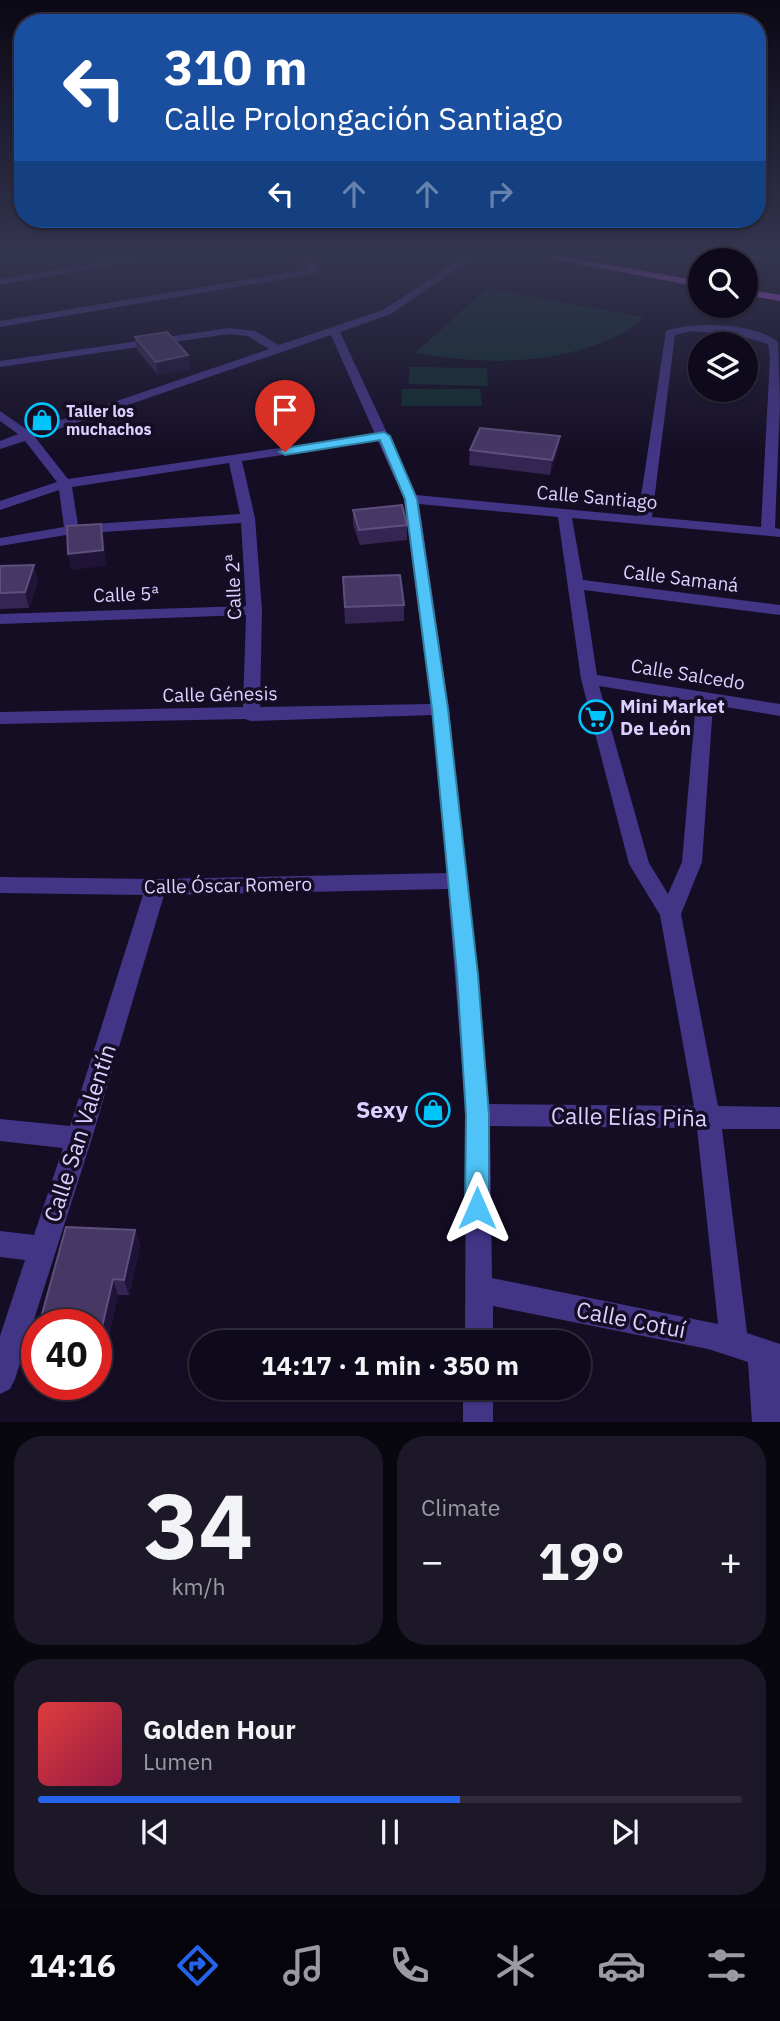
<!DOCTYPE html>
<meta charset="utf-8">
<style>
:root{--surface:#0f0a1b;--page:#1d1828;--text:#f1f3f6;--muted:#9b9aa3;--line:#2f2b3a;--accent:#2563eb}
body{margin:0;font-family:"IBM Plex Sans",sans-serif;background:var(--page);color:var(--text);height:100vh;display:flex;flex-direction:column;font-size:26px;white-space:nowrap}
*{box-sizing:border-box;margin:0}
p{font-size:23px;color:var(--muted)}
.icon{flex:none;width:38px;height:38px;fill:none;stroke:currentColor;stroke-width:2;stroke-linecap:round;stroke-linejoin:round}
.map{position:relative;height:1422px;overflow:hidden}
.side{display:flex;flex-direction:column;gap:14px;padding:14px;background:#08060f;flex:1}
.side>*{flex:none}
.banner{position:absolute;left:14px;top:14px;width:752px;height:214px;border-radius:28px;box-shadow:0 2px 5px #0004,0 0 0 2px var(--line);background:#1a4fa0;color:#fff;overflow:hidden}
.buttons{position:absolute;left:688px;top:248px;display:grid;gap:14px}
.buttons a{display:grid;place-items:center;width:70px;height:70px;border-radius:50%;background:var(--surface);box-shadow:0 2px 5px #0004,0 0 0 2px var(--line);font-size:35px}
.speed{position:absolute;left:21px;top:1309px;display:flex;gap:14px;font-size:35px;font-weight:700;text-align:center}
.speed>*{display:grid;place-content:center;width:91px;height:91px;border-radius:50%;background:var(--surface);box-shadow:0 2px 5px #0004,0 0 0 2px var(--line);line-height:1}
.speed .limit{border:10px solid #d22;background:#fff;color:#111}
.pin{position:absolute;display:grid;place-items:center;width:60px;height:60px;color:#fff;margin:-72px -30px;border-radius:50% 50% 50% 0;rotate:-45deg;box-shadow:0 0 7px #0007}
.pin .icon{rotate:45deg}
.me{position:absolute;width:77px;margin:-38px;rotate:0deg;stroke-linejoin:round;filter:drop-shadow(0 0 5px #0008)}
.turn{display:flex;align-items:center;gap:24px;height:147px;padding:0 35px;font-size:32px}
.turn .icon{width:91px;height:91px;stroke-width:2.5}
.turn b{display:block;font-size:49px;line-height:60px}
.lanes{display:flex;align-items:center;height:66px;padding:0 35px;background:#0003;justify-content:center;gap:35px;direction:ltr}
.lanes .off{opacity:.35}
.big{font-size:52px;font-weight:800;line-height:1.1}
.side .card{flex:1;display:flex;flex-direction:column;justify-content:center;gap:10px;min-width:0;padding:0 24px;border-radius:28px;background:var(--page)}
.side .dial{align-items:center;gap:0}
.dial b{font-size:91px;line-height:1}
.song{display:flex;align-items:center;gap:21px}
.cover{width:84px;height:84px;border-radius:10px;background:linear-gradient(135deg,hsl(0 70% 55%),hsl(340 70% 35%))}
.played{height:7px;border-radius:4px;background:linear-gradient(90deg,var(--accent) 60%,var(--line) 60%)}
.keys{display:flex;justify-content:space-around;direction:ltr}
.heat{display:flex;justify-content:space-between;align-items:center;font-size:38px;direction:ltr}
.side .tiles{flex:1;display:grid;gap:14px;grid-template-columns:1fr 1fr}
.card:last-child{grid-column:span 2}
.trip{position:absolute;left:189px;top:1330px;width:402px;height:70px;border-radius:35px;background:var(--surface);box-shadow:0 2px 5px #0004,0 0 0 2px var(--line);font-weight:800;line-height:70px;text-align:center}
.tab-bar{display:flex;height:112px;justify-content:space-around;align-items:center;background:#06040b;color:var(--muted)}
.tab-bar .icon{width:49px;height:49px}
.tab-bar .selected{color:var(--accent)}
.tab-bar b{font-size:32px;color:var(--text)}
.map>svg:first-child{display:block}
.green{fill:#102c2e}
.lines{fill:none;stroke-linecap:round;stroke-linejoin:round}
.minor{fill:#423586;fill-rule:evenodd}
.major{fill:#d357ff;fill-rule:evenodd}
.wall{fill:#342553}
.shaded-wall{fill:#1f1438}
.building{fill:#463765;stroke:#5d4f7e;stroke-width:2}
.route{fill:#4fc3f7;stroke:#337fa1;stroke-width:2}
.labels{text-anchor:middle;stroke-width:7;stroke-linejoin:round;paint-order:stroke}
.far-poi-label{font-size:16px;font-weight:bold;fill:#dbd0ff;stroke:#140d24;text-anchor:start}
.street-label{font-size:19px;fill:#dbd0ff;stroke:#140d24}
.poi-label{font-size:19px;font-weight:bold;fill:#dbd0ff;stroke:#140d24;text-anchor:start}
.near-poi-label{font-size:23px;font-weight:bold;fill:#dbd0ff;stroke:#140d24;text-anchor:end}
.near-street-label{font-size:23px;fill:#dbd0ff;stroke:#140d24}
</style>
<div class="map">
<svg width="780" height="1423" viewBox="0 0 780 1423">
<rect width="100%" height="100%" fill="#140d24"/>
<path class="green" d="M487 288 643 317C636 328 620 335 608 340 546 366 479 364 415 353Z
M410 367 487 368 488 386 408 384Z
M402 389H480L482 406H401Z"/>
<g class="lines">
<path class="minor" d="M133 257H157L0 285V279Z
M296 257H307L321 269 314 274 0 327V321L310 269Z
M463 257H474L391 314 340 332 387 433 391 436 390 438 416 495 638 516 666 331C693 321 756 323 778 342L780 402 775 528 780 529V537L572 518 583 580 780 605V615L584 590 597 675 780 704V716L713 705 702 862 681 914 718 1106 780 1107V1129H722L747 1333 780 1344V1423H752L748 1362 708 1349 493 1306V1342H465L466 1115 448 889 164 895 92 1138 15 1379 10 1389 0 1394V1336L25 1260 0 1257V1231L34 1235 63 1148 0 1141V1119L70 1126 143 895 0 893V877L156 879 447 873 432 715 251 721 245 719 0 724V712L243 707 246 615 0 624V614L246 606 241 523 72 534 0 546V538L64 527 59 490 0 510V501L57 482 25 441 0 449V441L18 434 0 421V411L29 431 269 349 248 336 229 334 0 367V361L229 328 255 331 279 345 383 310ZM691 331 737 335 768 344 770 358 761 527 652 517 675 335ZM331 335 375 434 68 479 35 437ZM378 441 404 499 431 704 260 707 262 610 255 518 242 461ZM229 463 240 514 78 525 72 487ZM419 504 558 517 581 679 629 864 660 915 694 1106 489 1104 449 709ZM599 686 696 702 682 862 668 894 649 863ZM490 1126 697 1128 718 1324 492 1278Z
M463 1388H493V1423H463Z"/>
<path class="major" d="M542 257H565L700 281V287Z
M746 289 780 295V301L746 295Z"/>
</g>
<path class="wall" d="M135 337 190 369 158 375 137 350Z
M560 436 558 450 550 475 469 465 470 450Z
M353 510 407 525V540L360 545 353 525Z
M34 565 38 581 29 608 0 609V566Z
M343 577 404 605V621L345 624Z
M66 1227 135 1230 140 1246 129 1295H118L106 1351H96V1325Z"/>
<path class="shaded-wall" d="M188 355 190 369 158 375 156 362Z
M560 436 558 450 550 475 552 460Z
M101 524 104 540 106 566 71 570 68 554Z
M34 565 38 581 29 608 25 592Z
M135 1230 140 1246 129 1295 124 1280Z
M113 1279 118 1295 106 1351 100 1336Z"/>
<path class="building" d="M167 332 188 355 156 362 135 337Z
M480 428 560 436 552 460 470 450Z
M402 505 407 525 359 530 353 510Z
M101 524 103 550 68 554 67 526Z
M34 565 25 592 0 593V566Z
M400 575 404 605 345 607 343 577Z
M66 1227 135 1230 124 1280 113 1279 100 1336H96V1325H39Z"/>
<linearGradient id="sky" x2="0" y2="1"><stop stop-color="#0b0714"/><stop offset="0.56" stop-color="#343550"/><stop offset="1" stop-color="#343550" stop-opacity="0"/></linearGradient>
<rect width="780" height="457" fill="url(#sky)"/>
<path class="route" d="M384 432 390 436 417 499 448 709 478 975 489 1115V1208L485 1217 477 1220 469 1217 465 1208 466 1115 457 975 432 709 405 499 380 440 285 455 279 452 285 448Z"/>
<defs>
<symbol id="shop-ring" viewBox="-11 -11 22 22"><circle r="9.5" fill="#140d24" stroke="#00c5fb" stroke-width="1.5"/><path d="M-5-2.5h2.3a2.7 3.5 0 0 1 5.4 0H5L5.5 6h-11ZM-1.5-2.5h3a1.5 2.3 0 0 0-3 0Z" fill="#00c5fb"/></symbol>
<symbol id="supermarket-ring" viewBox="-11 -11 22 22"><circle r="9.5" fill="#140d24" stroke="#00c5fb" stroke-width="1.5"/><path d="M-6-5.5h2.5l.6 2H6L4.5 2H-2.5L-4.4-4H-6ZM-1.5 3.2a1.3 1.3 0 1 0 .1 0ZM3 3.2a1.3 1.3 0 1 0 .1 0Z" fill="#00c5fb"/></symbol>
</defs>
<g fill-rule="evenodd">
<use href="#shop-ring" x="23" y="401" width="38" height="38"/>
<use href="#supermarket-ring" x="577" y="698" width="38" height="38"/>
<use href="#shop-ring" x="414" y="1091" width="38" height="38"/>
</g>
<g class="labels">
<g class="far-poi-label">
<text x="66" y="417">Taller los<tspan x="66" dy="18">muchachos</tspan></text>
</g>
<g class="street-label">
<text transform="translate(597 497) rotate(5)" y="7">Calle Santiago</text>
<text transform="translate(681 578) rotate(7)" y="7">Calle Samaná</text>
<text transform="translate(233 587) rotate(-92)" y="7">Calle 2ª</text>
<text transform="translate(126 594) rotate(-2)" y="7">Calle 5ª</text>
<text transform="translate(688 674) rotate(9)" y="7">Calle Salcedo</text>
<text transform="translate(220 694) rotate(-1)" y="7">Calle Génesis</text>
<text transform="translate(228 885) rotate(-1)" y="7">Calle Óscar Romero</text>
</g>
<g class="poi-label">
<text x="620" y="713">Mini Market<tspan x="620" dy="22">De León</tspan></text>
</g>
<g class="near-poi-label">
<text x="408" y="1118">Sexy</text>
</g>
<g class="near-street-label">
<text transform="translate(629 1117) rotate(1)" y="8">Calle Elías Piña</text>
<text transform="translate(80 1133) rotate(-72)" y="8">Calle San Valentín</text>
<text transform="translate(631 1320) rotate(11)" y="8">Calle Cotuí</text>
</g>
</g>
</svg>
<div class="buttons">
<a><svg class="icon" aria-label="search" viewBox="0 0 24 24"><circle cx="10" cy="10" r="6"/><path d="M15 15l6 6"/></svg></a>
<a><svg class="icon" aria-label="layers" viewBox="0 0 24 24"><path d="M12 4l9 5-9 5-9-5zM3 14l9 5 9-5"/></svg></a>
</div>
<div class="speed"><div class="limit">40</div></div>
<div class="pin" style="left:285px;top:452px;background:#d93025"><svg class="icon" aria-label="arrive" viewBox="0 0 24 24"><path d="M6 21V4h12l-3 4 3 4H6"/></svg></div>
<svg class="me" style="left:477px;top:1208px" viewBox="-20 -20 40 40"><path d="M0-17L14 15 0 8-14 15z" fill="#4fc3f7" stroke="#fff" stroke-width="4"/></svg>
<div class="trip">14:17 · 1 min · 350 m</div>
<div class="banner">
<div class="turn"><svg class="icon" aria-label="left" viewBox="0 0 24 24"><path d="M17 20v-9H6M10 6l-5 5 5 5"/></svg><div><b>310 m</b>Calle Prolongación Santiago</div></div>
<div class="lanes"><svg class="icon" aria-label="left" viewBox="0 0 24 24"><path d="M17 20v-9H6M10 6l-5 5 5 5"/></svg><svg class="icon off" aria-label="ahead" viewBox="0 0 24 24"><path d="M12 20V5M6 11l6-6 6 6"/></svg><svg class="icon off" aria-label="ahead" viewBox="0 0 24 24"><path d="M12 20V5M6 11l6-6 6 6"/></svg><svg class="icon off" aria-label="right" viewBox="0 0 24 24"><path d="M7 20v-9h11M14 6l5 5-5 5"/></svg></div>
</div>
</div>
<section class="side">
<div class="tiles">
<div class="card dial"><b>34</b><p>km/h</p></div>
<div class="card"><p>Climate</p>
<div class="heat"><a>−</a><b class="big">19°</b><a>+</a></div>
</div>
<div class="card">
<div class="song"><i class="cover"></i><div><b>Golden Hour</b><p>Lumen</p></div></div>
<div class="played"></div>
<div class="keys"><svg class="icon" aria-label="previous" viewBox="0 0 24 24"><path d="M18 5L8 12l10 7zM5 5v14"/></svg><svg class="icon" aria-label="pause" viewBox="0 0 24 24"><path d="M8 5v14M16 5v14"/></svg><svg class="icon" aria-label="next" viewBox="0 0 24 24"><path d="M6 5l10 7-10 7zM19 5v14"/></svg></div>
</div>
</div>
</section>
<nav class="tab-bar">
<b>14:16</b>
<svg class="icon selected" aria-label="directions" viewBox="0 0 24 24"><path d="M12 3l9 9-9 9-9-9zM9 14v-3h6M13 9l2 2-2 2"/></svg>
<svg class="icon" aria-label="music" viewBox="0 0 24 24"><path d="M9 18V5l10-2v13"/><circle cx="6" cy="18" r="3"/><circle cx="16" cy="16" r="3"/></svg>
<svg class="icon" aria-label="phone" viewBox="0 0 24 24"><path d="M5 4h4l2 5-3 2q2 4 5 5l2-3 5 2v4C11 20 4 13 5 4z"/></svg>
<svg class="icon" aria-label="climate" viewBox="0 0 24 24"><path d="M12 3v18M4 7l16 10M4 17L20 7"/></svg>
<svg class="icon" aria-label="car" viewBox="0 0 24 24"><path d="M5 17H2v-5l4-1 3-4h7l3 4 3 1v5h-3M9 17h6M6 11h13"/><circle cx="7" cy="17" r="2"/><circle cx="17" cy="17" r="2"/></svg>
<svg class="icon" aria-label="filters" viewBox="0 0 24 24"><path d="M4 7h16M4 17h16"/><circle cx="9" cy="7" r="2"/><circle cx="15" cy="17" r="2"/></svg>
</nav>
